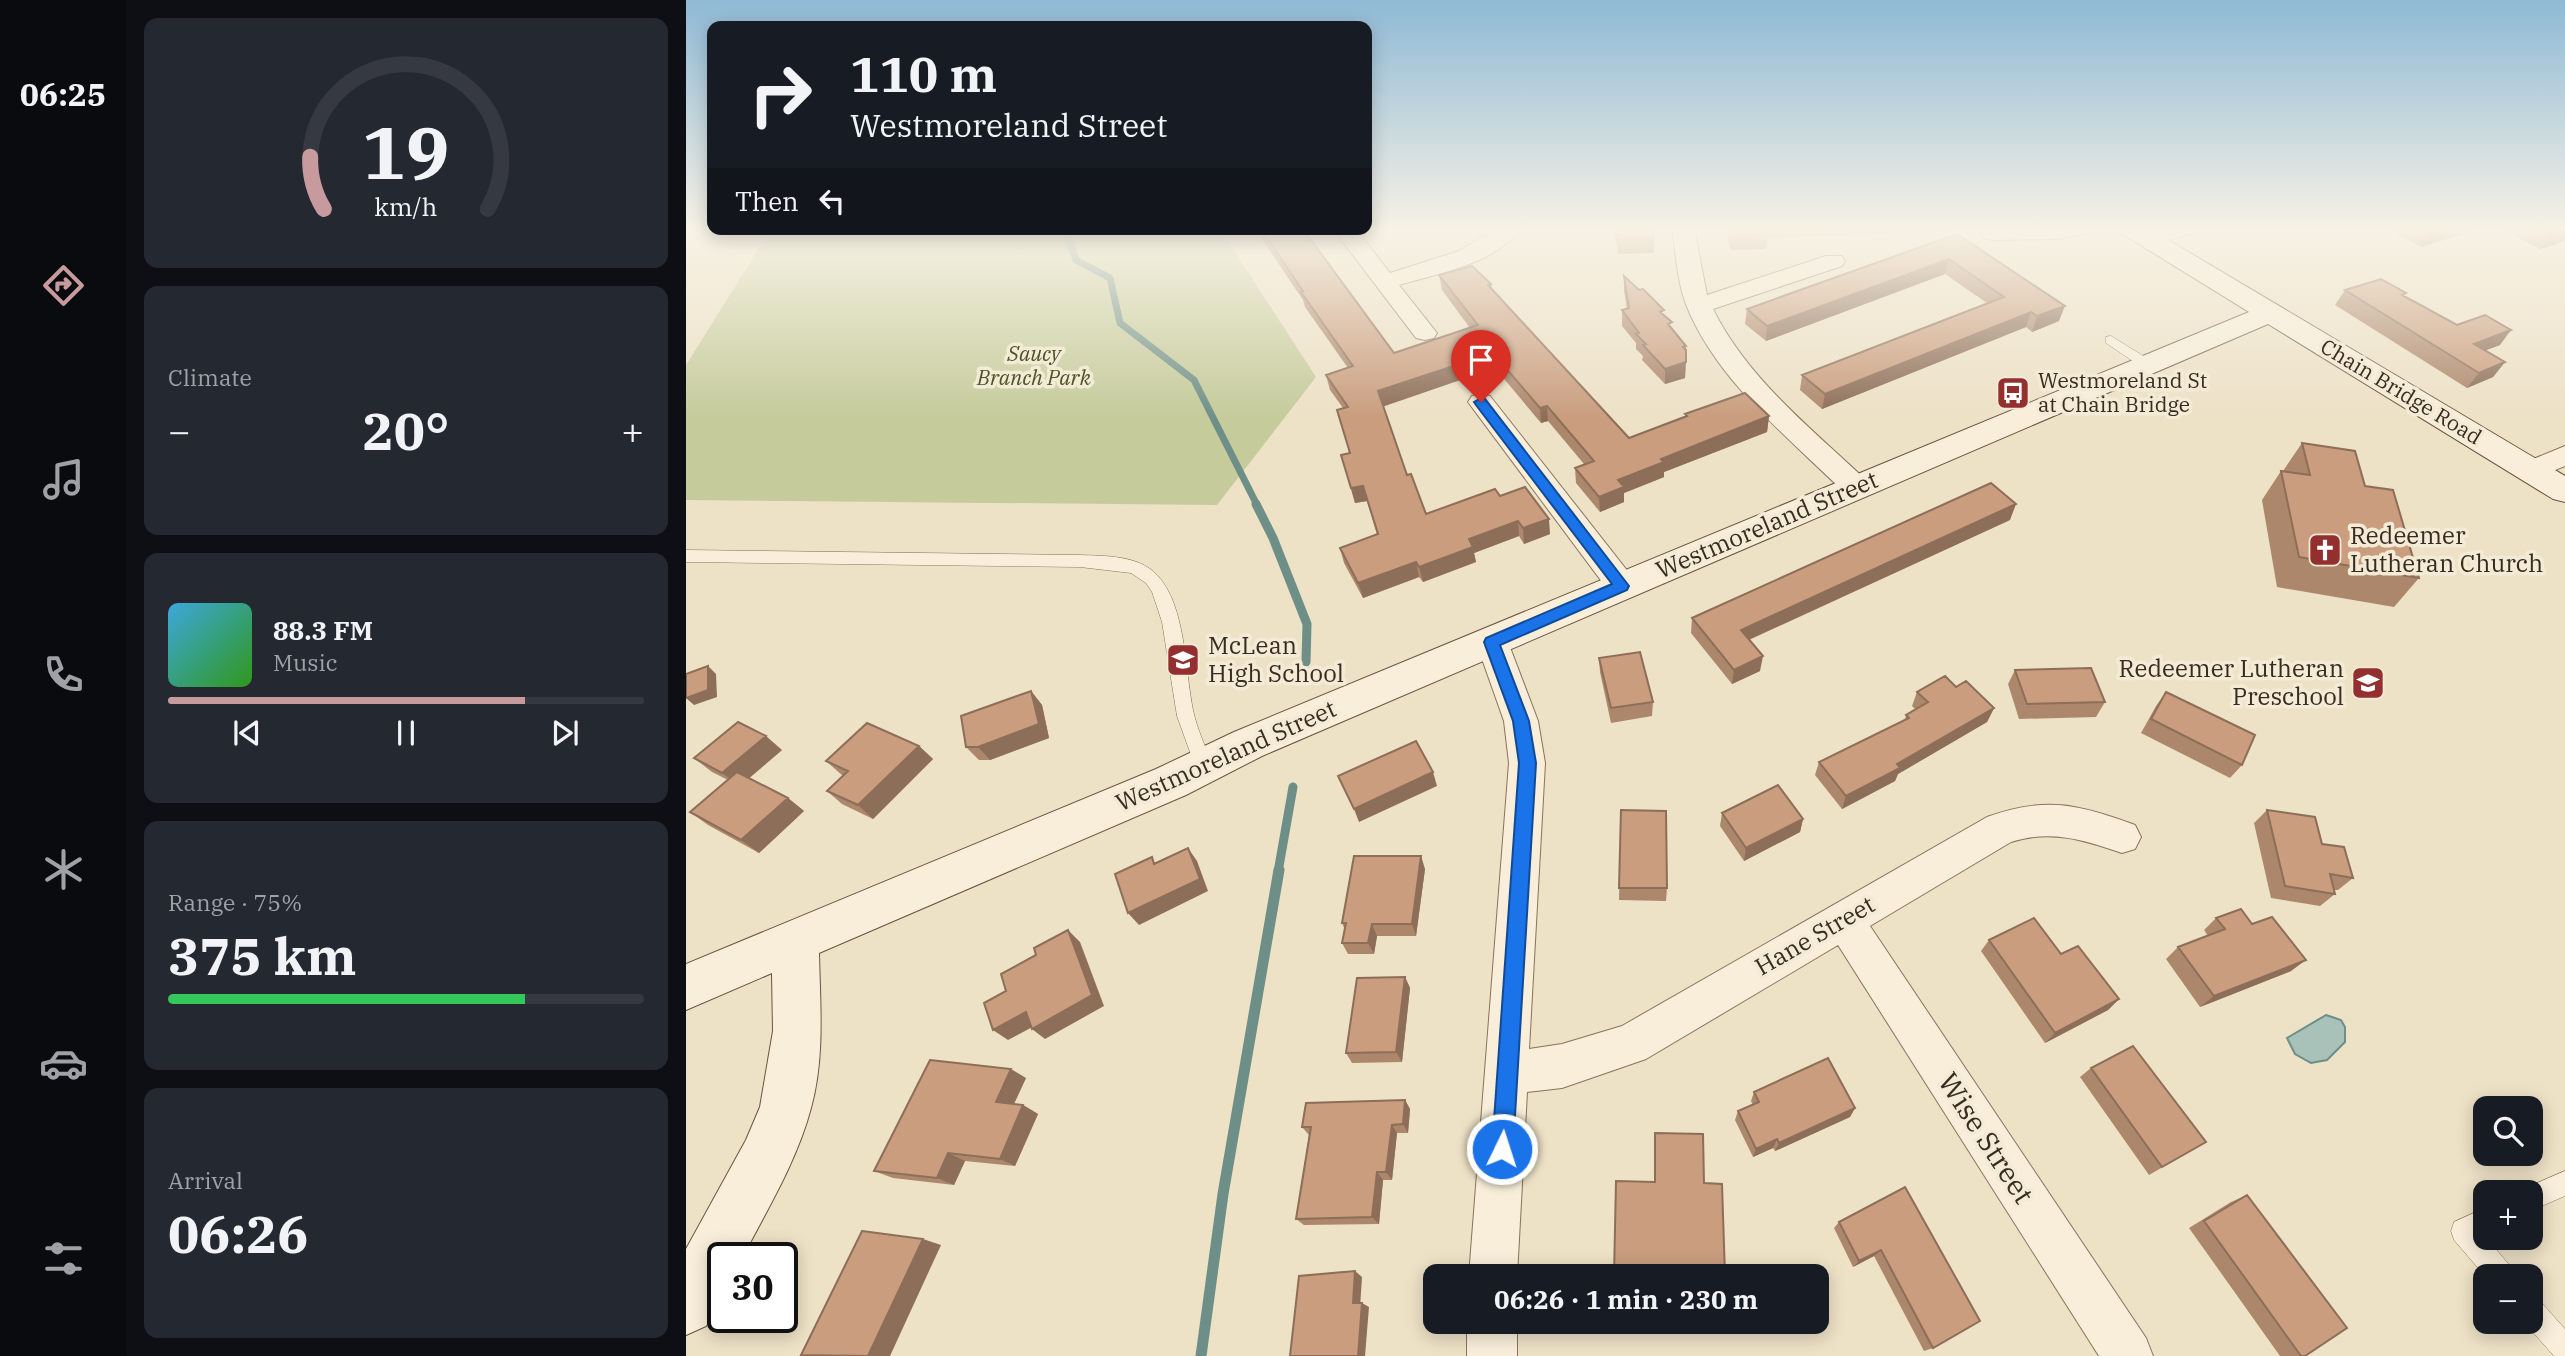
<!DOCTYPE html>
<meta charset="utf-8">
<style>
:root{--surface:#171b24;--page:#242831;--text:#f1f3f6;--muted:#9ea1a6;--line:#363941;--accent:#c79b9d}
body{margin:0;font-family:"IBM Plex Serif",serif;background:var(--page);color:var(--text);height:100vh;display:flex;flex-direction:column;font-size:26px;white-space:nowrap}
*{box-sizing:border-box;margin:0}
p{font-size:23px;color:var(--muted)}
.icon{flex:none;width:38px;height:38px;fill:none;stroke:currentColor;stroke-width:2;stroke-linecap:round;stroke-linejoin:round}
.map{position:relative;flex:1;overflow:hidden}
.sheet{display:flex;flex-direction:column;gap:18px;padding:18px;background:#0d0f14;width:560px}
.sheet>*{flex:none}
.top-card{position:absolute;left:21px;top:21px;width:665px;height:214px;border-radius:14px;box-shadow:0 4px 18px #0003;background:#171b24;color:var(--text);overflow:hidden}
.buttons{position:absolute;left:1787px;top:1096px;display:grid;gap:14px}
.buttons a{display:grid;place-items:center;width:70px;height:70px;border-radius:14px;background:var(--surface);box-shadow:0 4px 18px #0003;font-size:35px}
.speed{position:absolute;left:21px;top:1242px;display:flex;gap:14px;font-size:35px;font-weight:700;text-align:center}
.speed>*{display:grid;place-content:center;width:91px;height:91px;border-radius:50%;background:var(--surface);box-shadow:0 4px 18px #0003;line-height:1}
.speed .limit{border:4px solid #111;border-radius:10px;background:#fff;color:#111}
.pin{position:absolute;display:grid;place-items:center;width:60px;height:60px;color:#fff;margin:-72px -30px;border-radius:50% 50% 50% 0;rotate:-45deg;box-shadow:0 0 7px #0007}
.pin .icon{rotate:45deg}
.me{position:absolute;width:77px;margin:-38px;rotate:4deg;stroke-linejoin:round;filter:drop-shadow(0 0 5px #0008)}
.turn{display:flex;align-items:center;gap:24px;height:147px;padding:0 28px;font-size:32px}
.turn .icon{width:91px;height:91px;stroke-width:2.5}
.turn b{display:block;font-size:49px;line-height:60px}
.then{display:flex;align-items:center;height:66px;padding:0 28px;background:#0003;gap:14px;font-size:26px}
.big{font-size:52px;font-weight:800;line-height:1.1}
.sheet .widget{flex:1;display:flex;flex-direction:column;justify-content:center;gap:10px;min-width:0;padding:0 24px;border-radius:14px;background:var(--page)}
.sheet .dial{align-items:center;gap:0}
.dial svg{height:182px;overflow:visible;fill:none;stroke:var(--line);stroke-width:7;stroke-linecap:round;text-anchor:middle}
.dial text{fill:var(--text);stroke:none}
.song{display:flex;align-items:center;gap:21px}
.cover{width:84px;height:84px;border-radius:10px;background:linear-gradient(135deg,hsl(200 70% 55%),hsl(110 70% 35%))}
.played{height:7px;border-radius:4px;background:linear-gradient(90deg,var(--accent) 75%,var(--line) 75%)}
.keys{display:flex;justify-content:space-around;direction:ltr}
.heat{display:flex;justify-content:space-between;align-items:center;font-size:38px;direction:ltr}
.charge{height:10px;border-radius:5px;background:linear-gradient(90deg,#34c759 75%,var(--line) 0)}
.trip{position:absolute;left:737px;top:1264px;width:406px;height:70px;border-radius:14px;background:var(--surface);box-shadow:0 4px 18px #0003;font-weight:800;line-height:70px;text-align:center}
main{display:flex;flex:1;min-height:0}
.dock{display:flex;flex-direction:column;width:126px;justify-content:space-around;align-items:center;background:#090b0e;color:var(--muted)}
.dock .icon{width:49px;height:49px}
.dock .selected{color:var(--accent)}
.dock b{font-size:32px;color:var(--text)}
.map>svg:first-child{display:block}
.green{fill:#c5cb9b}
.water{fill:#a8c1b9;stroke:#6e8f87;stroke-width:2}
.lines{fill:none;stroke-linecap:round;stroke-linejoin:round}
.stream-far2{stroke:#6e8f87;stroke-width:7}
.stream-far1{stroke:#6e8f87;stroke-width:9}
.stream{stroke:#6e8f87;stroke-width:11}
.lane-casing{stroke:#88735d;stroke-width:1}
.street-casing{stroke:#88735d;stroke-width:2}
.secondary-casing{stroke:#695440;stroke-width:2}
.lane{fill:#f8eeda;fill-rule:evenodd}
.street{fill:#f8eeda;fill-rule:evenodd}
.secondary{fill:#f8eeda;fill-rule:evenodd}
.wall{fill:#ad876c}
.shaded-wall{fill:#8d6e58}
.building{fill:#c99d7e;stroke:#8d6e58;stroke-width:2}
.route{fill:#1a73e8;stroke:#114b97;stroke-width:2}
.labels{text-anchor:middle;stroke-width:7;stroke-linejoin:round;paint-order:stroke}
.far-park-label{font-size:21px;font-style:italic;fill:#495427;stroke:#f4ebd6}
.far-poi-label{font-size:21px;fill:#382c20;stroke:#f4ebd6;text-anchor:start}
.far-street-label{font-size:21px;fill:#382c20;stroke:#f4ebd6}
.street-label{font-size:24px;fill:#382c20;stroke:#f4ebd6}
.poi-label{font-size:24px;fill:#382c20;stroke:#f4ebd6;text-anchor:start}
.near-street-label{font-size:28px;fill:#382c20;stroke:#f4ebd6}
</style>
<main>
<nav class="dock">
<b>06:25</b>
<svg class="icon selected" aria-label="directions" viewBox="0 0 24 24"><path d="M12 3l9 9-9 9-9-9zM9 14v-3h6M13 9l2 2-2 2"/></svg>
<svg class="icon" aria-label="music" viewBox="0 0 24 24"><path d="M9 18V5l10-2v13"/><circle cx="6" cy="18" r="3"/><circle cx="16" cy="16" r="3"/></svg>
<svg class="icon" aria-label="phone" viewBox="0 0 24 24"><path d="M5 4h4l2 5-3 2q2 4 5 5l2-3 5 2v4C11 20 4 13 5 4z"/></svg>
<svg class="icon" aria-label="climate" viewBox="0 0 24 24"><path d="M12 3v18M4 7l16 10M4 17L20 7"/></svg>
<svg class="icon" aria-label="car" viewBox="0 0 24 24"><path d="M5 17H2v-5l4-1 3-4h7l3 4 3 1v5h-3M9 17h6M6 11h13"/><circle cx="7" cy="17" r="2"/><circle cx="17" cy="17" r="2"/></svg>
<svg class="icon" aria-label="filters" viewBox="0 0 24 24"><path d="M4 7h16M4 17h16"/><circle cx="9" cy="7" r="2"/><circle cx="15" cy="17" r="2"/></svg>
</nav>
<section class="sheet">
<div class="widget dial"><svg viewBox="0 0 100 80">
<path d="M14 69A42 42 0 1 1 86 69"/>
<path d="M14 69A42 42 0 0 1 8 46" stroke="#c79b9d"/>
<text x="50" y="56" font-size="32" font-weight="700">19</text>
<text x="50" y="72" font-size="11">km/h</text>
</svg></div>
<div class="widget"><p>Climate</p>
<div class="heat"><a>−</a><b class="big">20°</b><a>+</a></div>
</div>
<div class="widget">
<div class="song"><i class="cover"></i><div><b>88.3 FM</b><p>Music</p></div></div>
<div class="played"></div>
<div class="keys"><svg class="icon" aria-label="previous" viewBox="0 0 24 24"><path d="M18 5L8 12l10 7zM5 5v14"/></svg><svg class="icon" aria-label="pause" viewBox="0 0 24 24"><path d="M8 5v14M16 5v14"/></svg><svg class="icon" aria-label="next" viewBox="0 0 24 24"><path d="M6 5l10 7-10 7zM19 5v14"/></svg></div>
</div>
<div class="widget"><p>Range · 75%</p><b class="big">375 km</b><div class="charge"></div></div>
<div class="widget"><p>Arrival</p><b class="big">06:26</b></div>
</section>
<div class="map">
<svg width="1879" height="1356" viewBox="0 0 1879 1356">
<rect width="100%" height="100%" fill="#ede1c6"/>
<path class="green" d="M85 229H534L630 377 531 505 0 500V365Z"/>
<path class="water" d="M1640 1015 1655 1020 1659 1027V1042L1641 1060 1625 1063 1609 1054 1601 1038Z"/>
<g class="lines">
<path class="stream-far2" d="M379 229 390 260 424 278 434 323 508 380 571 505"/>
<path class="stream-far1" d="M570 504 587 538 621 624 620 662
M592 872 607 787"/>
<path class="stream" d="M515 1356 537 1194 593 870"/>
<defs>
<path id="lane" d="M1425 336 1467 362V368H1457L1420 343V337Z
M0 550 394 555C418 556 453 555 471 575 500 605 499 671 507 710 511 729 520 748 527 766L525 772 518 774 511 772 509 766 491 716 476 622 466 592 460 583 445 573 394 567 0 562Z
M1879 1171V1196L1844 1211V1192L1835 1190Z
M1799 1208V1233L1797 1234 1825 1267 1829 1276H1799L1768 1240 1765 1231 1768 1222Z
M1844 1296 1853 1300 1879 1329V1356H1868L1837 1321H1844Z"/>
<path id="street" d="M811 228H835C810 264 753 273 713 285L751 333 748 338 739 340 730 338 647 229H670L704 273 773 251Z
M986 228H1008L1021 295 1140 256H1156L1159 261 1156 266 1027 309C1061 378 1125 428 1180 480L1184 487 1180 494 1170 497 1160 494C1103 438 1032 382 1001 307 991 282 990 254 986 228Z
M1298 228H1407L1404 233 1372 239 1306 240 1298 238 1295 233Z
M1476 228H1510L1507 233 1461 246 1453 244 1450 239 1453 234Z
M795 394 804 396 947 578 951 586 947 594 936 597 925 594 782 402 786 396Z
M1879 446V466L1845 480 1835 478 1831 471 1835 464Z
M806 630 817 633 822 642 852 721 859 763 843 1049 876 1044 936 1026 1301 817C1359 796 1393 804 1449 825L1455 837 1449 849 1436 853C1398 840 1365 829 1325 842L1184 926 1460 1338 1467 1356H1413L1152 945 960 1059 876 1088 841 1092 831 1276H783L823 763 818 721 790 642 795 633Z
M781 1321H831V1356H781Z"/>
<path id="secondary" d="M1431 228H1462L1879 476V502L1867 499 1582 324 576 756 500 795 133 953C134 1004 139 1058 125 1108 111 1161 81 1210 56 1258H37V1294L20 1326 0 1335V1249L60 1140 74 1107 87 1031 86 973 0 1010V964L470 769 548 732 1563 312 1435 233Z"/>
</defs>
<use href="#lane" class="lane-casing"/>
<use href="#street" class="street-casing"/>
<use href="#secondary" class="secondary-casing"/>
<use href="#lane" class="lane"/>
<use href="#street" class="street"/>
<use href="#secondary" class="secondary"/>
</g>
<path class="wall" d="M928 228H967L968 238V253L932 254Z
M1040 228H1281L1280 231 1081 238 1080 249 1045 250Z
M1700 228H1795L1735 247Z
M1814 228H1879V241L1854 249Z
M569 229H617L708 353 784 328 756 290 753 275 805 284 806 289 943 438 999 417V414L1083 416 1081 432 978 472V477L938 493V502L914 512 890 483 889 468 898 464 862 421 855 423 809 368 697 406 721 475 740 514 814 496 864 534 838 544 833 536 788 553 790 562 737 582 733 577 677 598 658 563 654 548 691 534 681 501 669 503 655 455 663 453 657 408 644 390 640 375 662 368 619 307 617 300Z
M1271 234 1373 321 1346 332 1340 327 1136 409 1114 390 1116 375 1301 303 1259 274 1080 341 1059 324 1061 309Z
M938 276 978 315 985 328 1000 346 999 378 979 384 956 360 957 356 950 349V343L936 326V310L941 309 938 291Z
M1659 290 1720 293 1718 296 1771 325 1814 345 1800 350 1819 362 1807 377 1781 388 1649 305Z
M1616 443 1679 486 1733 578 1708 607 1591 587 1576 500 1595 471H1597Z
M1324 520 1063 640 1074 671 1046 684 1005 633 1006 618Z
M913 658 967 702 966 716 925 723 914 672Z
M1329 670 1419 702 1410 717 1333 719 1322 684Z
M1270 687 1308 708 1301 722 1212 774 1209 781 1156 809 1129 775 1133 762 1219 720 1220 715 1230 710 1226 706 1231 692Z
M345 691 356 705 363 738 304 760H293L280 747Z
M1480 692 1556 765 1544 778 1455 733 1470 706Z
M233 746 247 759 187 819 156 804 141 791 157 776 140 761Z
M96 750 63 778 102 798 118 811 73 853 22 825 4 812 42 780 26 772 8 758Z
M935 810 981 888 980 901 933 900Z
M1581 810 1636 844 1667 878 1652 890H1648L1649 894 1634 906 1585 898 1568 823Z
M1036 813 1117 819 1114 832 1058 861 1034 826Z
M739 869 730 936H691L688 954H662L656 943 659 930 656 923Z
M1530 918 1566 924 1605 971 1514 1007 1480 959 1492 947 1522 936 1518 930Z
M1303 940 1375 954 1433 999 1422 1010 1359 1043 1295 951Z
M719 977 724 988 716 1062 666 1063 660 1053Z
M1405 1068 1520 1142 1463 1175 1394 1077Z
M340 1078 328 1104 337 1105 352 1114 329 1166 279 1161 268 1185 207 1178 188 1171Z
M1068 1092 1169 1108 1164 1117 1089 1151 1087 1148 1067 1157 1049 1120 1052 1111 1067 1105 1065 1101Z
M719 1100 724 1109 722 1133H711L706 1180H697L693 1224 618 1225 610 1219 623 1135 616 1127Z
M1219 1187 1247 1348 1238 1351 1188 1256 1167 1267 1148 1228 1153 1222Z
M1561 1195 1619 1356H1594L1503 1228 1545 1202Z"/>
<path class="shaded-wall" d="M1760 228H1795L1735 247 1745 233Z
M1879 230V241L1854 249 1865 235Z
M1263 259 1259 274 1080 341 1081 326Z
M1379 306 1373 321 1346 332 1351 316Z
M1345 312 1340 327 1136 409 1139 394Z
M1825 330 1814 345 1776 359 1788 344Z
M807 353 809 368 696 407 692 391Z
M1000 362 999 378 979 384V369Z
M1819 362 1807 377 1781 388 1793 373Z
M861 406 862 421 855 423 854 408Z
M1083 416 1081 432 978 472V477L938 493V502L914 512 913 497 932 480 975 459Z
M677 486 681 501 669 503 665 488Z
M1330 504 1324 520 1053 644 1055 630Z
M863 519 864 534 838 544 837 528Z
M832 521 833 536 788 553 790 562 737 582 733 567 783 539Z
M730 562 733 577 677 598 672 583Z
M1077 656 1074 671 1046 684 1048 670Z
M22 666 30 674 31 697 8 705 0 698Z
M345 691 356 705 363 738 304 760 292 747Z
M1308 708 1301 722 1212 774 1209 781 1156 809 1160 796 1211 764Z
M80 736 96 750 54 786 36 773Z
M233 746 247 759 187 819 172 805Z
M747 772 751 786 673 822 668 809Z
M102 798 118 811 73 853 55 840Z
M1117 819 1114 832 1058 861 1060 848Z
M502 848 511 861 522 891 453 925 442 913Z
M735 856 739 869 730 936 726 924Z
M686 924 691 936 688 954 682 943Z
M382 930 394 942 418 1006 359 1039 346 1029Z
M1620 960 1605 971 1514 1007 1528 996Z
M719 977 724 988 716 1062 710 1052Z
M1433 999 1422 1010 1359 1043 1369 1033Z
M340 1012 354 1023 322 1040 307 1030Z
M325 1069 340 1078 325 1110 310 1102Z
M719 1100 724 1109 722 1133 717 1124Z
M337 1105 352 1114 329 1166 314 1159Z
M1169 1108 1164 1117 1089 1151 1093 1143Z
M706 1125 711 1133 706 1180 700 1172Z
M1091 1139 1087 1148 1067 1157 1070 1149Z
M262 1153 279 1161 268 1185 251 1178Z
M691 1172 697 1180 693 1224 686 1217Z
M237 1239 255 1245 204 1356H182Z
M1195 1250 1188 1256 1167 1267 1173 1261Z
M669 1271 676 1277 674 1308 667 1303Z
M676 1303 683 1307 679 1356H672Z"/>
<path class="building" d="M930 228H967L968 238 932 239Z
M1044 228H1079L1081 234 1046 235Z
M1736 228H1760L1745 233Z
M1852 228H1879V230L1865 235Z
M575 229H617L708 353 792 325 753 275 786 266 805 284 802 285 943 438 1001 416 999 414 1059 393 1083 416 975 459 978 462 932 480 938 487 913 497 889 468 908 461 861 406 854 408 807 353 692 391 721 475 725 474 740 514 809 489 814 496 839 487 863 519 837 528 832 521 783 539 787 547 733 567 730 562 672 583 654 548 692 534 677 486 665 488 655 455 664 453 651 410 662 407 640 375 667 366 615 292 617 291Z
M1271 234 1379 306 1351 316 1345 312 1139 394 1116 375 1318 297 1263 259 1081 326 1061 309Z
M938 276 953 290 957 289 978 310 974 312 986 322 982 324 1000 346 997 347 1000 350V362L979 369 957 345 960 344 950 334 953 333 936 310 943 308Z
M1695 279 1720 293 1716 295 1771 325 1799 315 1825 330 1788 344 1819 362 1793 373 1659 290Z
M1616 443 1669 451 1679 486 1707 490 1733 578 1613 557 1595 471 1624 475Z
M1305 483 1330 504 1055 630 1077 656 1048 670 1006 618Z
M954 652 967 702 925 708 913 658Z
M22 666V690L0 698V674Z
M1405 668 1419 702 1341 704 1329 670Z
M1259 676 1270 687 1280 681 1308 708 1211 764 1214 768 1160 796 1133 762 1223 718 1220 715 1242 702 1231 692Z
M345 691 353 724 292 747H280L275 716Z
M1480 692 1569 735 1556 765 1465 719Z
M52 722 80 736 36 773 8 758Z
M181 723 233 746 172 805 141 791 162 771 140 761Z
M730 741 747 772 668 809 652 776Z
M51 772 102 798 55 840 4 812Z
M1092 785 1117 819 1060 848 1036 813Z
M935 810 980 811 981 888H933Z
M1581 810 1629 817 1636 844 1658 847 1667 878 1644 874 1649 894 1599 886Z
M502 848 514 879 442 913 429 874 466 857 468 864Z
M668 856H735L726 924H686L682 943H656L660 923H656Z
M1555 909 1566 924 1586 917 1620 960 1528 996 1492 947 1539 929 1530 918Z
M1348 918 1375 954 1392 946 1433 999 1369 1033 1303 940Z
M382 930 406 995 346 1029 340 1012 307 1030 298 1003 320 991 315 974 350 955 348 948Z
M719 977 710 1052 660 1053 671 978Z
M1447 1046 1520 1142 1476 1167 1405 1068Z
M1142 1058 1169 1108 1093 1143 1091 1139 1070 1149 1052 1111 1073 1102 1068 1092Z
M244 1060 325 1069 310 1102 337 1105 314 1159 262 1153 251 1178 188 1171Z
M719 1100 717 1124 706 1125 700 1172H691L686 1217 610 1219 625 1127H616L620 1103Z
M969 1133 1017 1134 1018 1183 1036 1184 1039 1276H928L930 1181 969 1182Z
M1219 1187 1294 1321 1247 1348 1195 1250 1173 1261 1153 1222Z
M1561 1195 1661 1328 1619 1356H1615L1518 1221Z
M176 1231 237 1239 182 1356 115 1355Z
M669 1271 667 1303H676L672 1356H604L613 1276Z"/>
<linearGradient id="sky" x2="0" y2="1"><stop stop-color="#8eb9d5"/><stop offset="0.55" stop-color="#f7f2e5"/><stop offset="1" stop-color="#f7f2e5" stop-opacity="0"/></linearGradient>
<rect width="1879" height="418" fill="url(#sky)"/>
<path class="route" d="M795 398 799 399 943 586 941 590 814 645 843 721 850 763 827 1149 824 1157 816 1160 809 1157 806 1149 833 763 827 721 798 642 800 638 926 584 790 405 788 402Z"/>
<defs>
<symbol id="bus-square" viewBox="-11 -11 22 22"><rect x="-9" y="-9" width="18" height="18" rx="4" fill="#942f30" stroke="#f4ebd6"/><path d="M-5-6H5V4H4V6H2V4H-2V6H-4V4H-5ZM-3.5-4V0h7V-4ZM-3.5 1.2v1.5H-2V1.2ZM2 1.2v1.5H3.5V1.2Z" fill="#fff"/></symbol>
<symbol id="church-square" viewBox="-11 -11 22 22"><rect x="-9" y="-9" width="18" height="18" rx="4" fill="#942f30" stroke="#f4ebd6"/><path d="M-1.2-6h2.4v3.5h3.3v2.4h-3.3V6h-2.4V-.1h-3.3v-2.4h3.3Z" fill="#fff"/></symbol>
<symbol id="school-square" viewBox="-11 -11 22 22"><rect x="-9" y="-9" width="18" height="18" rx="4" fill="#942f30" stroke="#f4ebd6"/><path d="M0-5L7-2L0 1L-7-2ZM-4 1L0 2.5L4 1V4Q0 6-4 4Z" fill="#fff"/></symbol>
</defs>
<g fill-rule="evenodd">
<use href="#bus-square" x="1308" y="374" width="38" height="38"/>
<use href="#church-square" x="1620" y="531" width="38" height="38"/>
<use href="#school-square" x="478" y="641" width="38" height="38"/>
<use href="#school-square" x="1663" y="664" width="38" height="38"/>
</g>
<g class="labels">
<g class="far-park-label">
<text x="348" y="361">Saucy<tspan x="348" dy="24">Branch Park</tspan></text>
</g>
<g class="far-poi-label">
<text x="1352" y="388">Westmoreland St<tspan x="1352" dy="24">at Chain Bridge</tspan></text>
</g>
<g class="far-street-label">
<text transform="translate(1715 392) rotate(31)" y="7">Chain Bridge Road</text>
</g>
<g class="street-label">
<text transform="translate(1081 525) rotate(-23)" y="8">Westmoreland Street</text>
<text transform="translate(540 756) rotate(-24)" y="8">Westmoreland Street</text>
<text transform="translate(1129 936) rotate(-30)" y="8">Hane Street</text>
</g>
<g class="poi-label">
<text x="1664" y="544">Redeemer<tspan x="1664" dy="28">Lutheran Church</tspan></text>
<text x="522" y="654">McLean<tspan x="522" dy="28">High School</tspan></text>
<text x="1658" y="677" text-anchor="end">Redeemer Lutheran<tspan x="1658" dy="28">Preschool</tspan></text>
</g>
<g class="near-street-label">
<text transform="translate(1300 1138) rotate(57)" y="10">Wise Street</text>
</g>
</g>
</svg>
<div class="buttons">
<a><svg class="icon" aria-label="search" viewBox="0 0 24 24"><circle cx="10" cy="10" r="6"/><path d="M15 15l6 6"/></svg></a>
<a>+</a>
<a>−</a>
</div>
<div class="speed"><div class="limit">30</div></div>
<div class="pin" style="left:795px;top:402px;background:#d93025"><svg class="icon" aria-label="arrive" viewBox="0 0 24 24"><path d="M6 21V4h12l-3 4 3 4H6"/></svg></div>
<svg class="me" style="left:816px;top:1149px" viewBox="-20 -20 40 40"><circle r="17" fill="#1a73e8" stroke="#fff" stroke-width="3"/><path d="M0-11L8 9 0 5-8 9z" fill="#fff"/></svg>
<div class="trip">06:26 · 1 min · 230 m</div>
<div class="top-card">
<div class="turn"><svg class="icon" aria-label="right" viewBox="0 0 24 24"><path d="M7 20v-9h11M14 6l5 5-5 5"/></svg><div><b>110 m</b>Westmoreland Street</div></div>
<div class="then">Then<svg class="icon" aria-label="left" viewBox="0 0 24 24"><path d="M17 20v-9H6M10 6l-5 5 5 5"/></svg></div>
</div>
</div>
</main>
